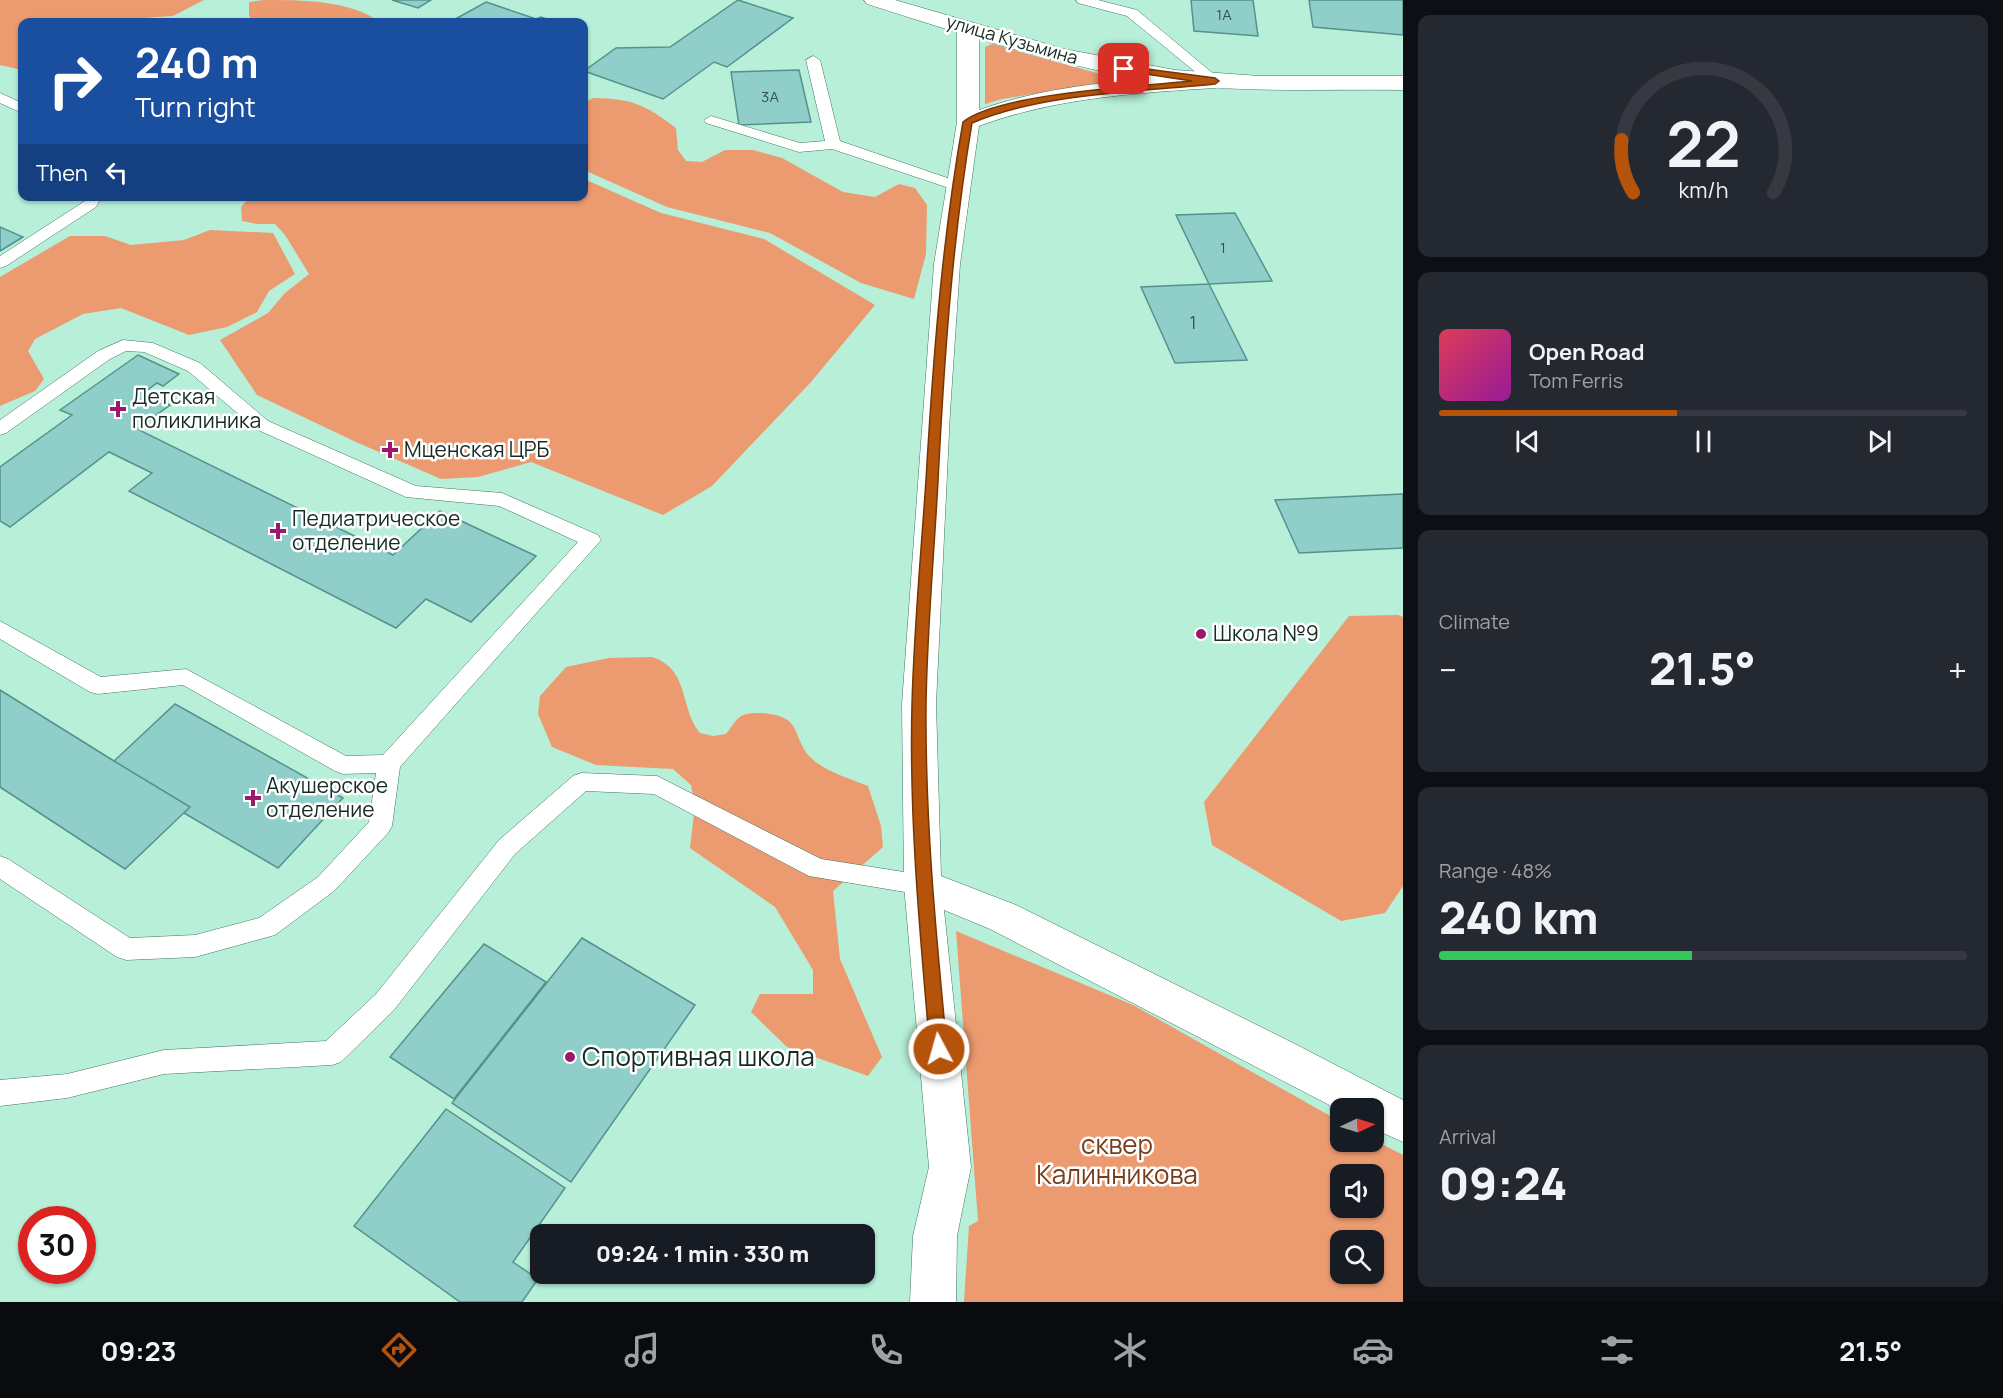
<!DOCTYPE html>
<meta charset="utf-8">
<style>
:root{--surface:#171b24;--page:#242831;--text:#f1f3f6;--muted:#9ea1a6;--line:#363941;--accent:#b45309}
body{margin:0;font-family:Manrope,sans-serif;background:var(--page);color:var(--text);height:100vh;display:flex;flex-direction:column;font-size:22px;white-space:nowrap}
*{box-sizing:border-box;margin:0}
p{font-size:20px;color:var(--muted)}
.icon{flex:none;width:33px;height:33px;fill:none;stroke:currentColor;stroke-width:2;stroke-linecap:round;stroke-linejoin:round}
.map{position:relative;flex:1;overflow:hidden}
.drawer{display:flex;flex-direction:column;gap:15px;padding:15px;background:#0d0f14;width:600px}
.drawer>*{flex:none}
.guide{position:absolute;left:18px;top:18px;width:570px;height:183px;border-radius:12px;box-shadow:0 2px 4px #0004;background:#1a4fa0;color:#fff;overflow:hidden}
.needle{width:39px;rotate:86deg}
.fabs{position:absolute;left:1330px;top:1098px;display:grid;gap:12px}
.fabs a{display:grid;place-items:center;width:54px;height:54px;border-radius:12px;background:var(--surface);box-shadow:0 2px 4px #0004;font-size:30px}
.speed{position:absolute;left:18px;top:1206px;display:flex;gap:12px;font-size:30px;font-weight:700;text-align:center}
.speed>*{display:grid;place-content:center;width:78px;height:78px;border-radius:50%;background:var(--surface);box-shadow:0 2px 4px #0004;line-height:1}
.speed .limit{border:9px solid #d22;background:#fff;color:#111}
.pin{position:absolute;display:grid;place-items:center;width:51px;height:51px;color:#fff;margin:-26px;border-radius:12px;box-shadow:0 3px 9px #0006}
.me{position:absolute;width:66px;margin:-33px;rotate:354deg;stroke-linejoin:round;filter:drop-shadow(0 0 4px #0008)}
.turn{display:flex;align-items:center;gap:21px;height:126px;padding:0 18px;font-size:27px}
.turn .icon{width:78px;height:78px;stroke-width:2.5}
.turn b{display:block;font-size:42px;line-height:51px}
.then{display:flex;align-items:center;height:57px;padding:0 18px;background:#0003;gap:12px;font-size:22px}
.big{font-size:45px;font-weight:800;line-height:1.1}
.drawer .card{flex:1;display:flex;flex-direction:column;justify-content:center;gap:9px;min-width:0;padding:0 21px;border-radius:12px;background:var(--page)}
.drawer .dial{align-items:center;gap:0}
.dial svg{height:156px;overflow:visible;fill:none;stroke:var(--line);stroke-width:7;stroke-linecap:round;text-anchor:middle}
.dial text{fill:var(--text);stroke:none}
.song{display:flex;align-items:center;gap:18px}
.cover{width:72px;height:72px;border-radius:9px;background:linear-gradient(135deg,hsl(350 70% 55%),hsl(300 70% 35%))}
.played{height:6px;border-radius:3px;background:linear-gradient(90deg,var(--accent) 45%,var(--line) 45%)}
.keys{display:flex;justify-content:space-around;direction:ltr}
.heat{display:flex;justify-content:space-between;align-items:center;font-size:33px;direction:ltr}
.charge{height:9px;border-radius:4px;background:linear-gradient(90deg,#34c759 48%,var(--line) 0)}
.trip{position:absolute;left:530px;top:1224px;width:345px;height:60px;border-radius:12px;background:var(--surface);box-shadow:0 2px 4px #0004;font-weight:800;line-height:60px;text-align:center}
.menu{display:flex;height:96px;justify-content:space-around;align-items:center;background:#090b0e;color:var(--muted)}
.menu .icon{width:42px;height:42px}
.menu .selected{color:var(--accent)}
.menu b{font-size:27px;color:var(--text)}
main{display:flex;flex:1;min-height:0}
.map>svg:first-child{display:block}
.green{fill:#ec9a6f;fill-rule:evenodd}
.building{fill:#90cfc9;stroke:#54928c;stroke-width:1.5}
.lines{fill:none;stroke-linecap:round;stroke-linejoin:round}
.lane-casing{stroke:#427763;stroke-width:1}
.street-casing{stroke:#427763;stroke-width:1}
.secondary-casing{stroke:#427763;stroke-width:1}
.lane{fill:#fff;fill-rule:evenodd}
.street{fill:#fff;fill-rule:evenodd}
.secondary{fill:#fff;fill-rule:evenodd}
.route{fill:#b45309;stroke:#753606;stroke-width:1.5}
.poi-dot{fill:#9c186b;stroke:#fff;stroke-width:2}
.labels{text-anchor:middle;stroke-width:5;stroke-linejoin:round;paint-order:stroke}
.far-number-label{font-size:15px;fill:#34544c}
.far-street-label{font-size:18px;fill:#152b23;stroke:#fff}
.number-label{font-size:18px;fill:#34544c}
.poi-label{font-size:21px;fill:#152b23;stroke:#fff;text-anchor:start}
.near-poi-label{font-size:26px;fill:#152b23;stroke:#fff;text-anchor:start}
.near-park-label{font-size:26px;fill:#763d1c;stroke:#fff}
</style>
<main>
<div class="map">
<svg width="1403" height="1302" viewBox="0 0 1403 1302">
<rect width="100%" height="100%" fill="#b7efd9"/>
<path class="green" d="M0 0H204L173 16 129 19 118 22H22V70L0 65Z
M264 0C303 0 349 0 380 22L254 21 249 16V2Z
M992 44 1122 80 1002 99 985 104V47Z
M593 98C633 99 644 104 676 128L678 150 686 161 702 162 725 150H753L782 158 843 192 875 197 899 184 915 188 927 205 926 254 914 299 861 283 770 233 667 207 584 170V103Z
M584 179 661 213 764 239 875 305 811 382 712 486 663 515 531 462 478 477 441 479 356 442 257 395 220 340 268 313 285 293 309 274 285 235 275 224H257L242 221 241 207 250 197 584 196Z
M210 230 273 233 295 274 269 291 257 312 227 327 189 335 121 308 83 314 35 339 28 351 44 379 35 391 0 406V277L70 236H105L131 245 184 240Z
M1398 615 1403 617V886L1385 913 1341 921 1212 845 1204 802 1349 616Z
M652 657C690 669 679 707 700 733L713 736 726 734C730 729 735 720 741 716 751 710 781 713 790 722 798 730 800 748 810 757 825 772 849 778 868 786L881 826 883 847 833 891 840 959 882 1057 868 1076 787 1047 751 1012 760 994H813V970L775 907 690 848 695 805 691 785 673 769 596 765 552 747 538 714 540 696 566 667 609 658Z
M956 931 1133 1005 1341 1122V1142L1374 1140 1403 1155V1302H964L969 1226 978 1221ZM1341 1174H1374V1208H1341ZM1341 1240H1374V1274H1341Z"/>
<path class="building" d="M392 0H431L418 8Z
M738 0 793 18 727 67 714 62 663 99 584 71 616 48 670 47Z
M1191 0H1253L1258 36 1194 31Z
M1309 0H1403V35L1313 27Z
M486 2 536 19 541 17 553 21 450 22Z
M799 70 811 122 739 125 731 72Z
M1235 213 1272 281 1209 284 1176 215Z
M0 227 23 237 0 251Z
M1209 284 1247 360 1175 363 1141 287Z
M138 355 179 374 163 386 157 383 145 392 170 405 137 429 393 555 440 511 536 556 471 622 426 599 396 628 129 491 152 473 109 452 10 527 0 521V467L72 415 60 410Z
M1403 494V548L1299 553 1275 500Z
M0 690 114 761 190 807 125 869 0 787Z
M175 704 343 798 278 868 184 813 190 807 114 761Z
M582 938 695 1005 571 1182 452 1103Z
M484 944 546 982 454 1099 390 1057Z
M446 1109 565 1188 513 1262 538 1279 522 1302H460L354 1226Z"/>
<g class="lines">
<defs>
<path id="lane" d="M1076 0H1098L1137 10 1222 81 1215 85 1210 84 1127 16 1078 3Z
M813 56 820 60 840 141 962 183 965 186 962 189H952L832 149 799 152 706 123 704 120 711 116 800 143 825 141 806 60Z
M0 93 22 103V113L0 103Z
M87 196H102L96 207 6 266 0 268V256L85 201Z
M123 340 153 343 200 363 268 421 416 486 502 493 598 535 601 540 400 767 392 826 388 833 334 891 275 935 195 957 126 960 117 957 0 879V856L8 859 130 938 195 935 259 918 318 877 369 822 376 773 343 774 335 771 183 685 98 694 90 692 0 639V621L101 677 186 669 346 756 383 755 578 542 499 506 406 497 256 429 188 371 144 352 126 351 110 359 6 433 0 435V420L98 351Z
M581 773 657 776 821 859 923 875 931 878 935 885 931 892 923 895 809 876 654 794 586 791 515 854 394 1010 341 1062 332 1065 164 1074 67 1098 0 1106V1080L67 1074 164 1050 326 1041 376 994 499 840 573 776Z"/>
<path id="street" d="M968 23 975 25 979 29V110C1054 83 1136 80 1215 74L1223 76 1226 81 1223 86 1215 88C1135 93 1055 98 979 126L960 264 950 412 936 704 941 876 1016 905 1297 1045 1403 1100V1142L1374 1129V1108H1341V1111L990 929 944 910 971 1167 957 1236 956 1302H910L913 1236 929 1167 904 885 902 704 934 264 957 122V29L961 25Z"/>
<path id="secondary" d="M864 0H895L1064 49 1175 70 1260 76H1403V90C1327 89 1251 93 1175 84 1070 70 968 36 867 4Z"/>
</defs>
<use href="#lane" class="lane-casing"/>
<use href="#street" class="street-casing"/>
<use href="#secondary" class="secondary-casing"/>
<use href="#lane" class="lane"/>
<use href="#street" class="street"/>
<use href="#secondary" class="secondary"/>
</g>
<path class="route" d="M1124 66 1215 78 1219 81 1215 84C1137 92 1044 93 972 123 952 242 944 361 938 481 934 555 927 630 926 705 925 820 936 935 947 1049L945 1055 939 1057 933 1055 930 1049C920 934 909 819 912 704 914 629 921 554 926 480 933 360 942 240 963 122 998 93 1143 86 1192 81L1120 70 1119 69Z"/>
<g class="poi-dot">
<path d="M115 400h6v6h6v6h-6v6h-6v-6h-6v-6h6z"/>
<path d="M387 441h6v6h6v6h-6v6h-6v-6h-6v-6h6z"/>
<path d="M275 522h6v6h6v6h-6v6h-6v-6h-6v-6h6z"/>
<circle cx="1201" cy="634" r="6"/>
<path d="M250 789h6v6h6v6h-6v6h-6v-6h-6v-6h6z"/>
<circle cx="570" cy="1057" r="6"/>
</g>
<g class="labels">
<g class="far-number-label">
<text x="1224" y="20">1А</text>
<text x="770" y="102">3А</text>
<text x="1223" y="253">1</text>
</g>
<g class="far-street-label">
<text transform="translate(1012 40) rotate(16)" y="6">улица Кузьмина</text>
</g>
<g class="number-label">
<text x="1193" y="329">1</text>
</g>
<g class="poi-label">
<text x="132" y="404">Детская<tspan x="132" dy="24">поликлиника</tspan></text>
<text x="404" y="457">Мценская ЦРБ</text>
<text x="292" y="526">Педиатрическое<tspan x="292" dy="24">отделение</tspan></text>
<text x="1213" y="641">Школа №9</text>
<text x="266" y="793">Акушерское<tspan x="266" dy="24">отделение</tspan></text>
</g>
<g class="near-poi-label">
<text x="582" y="1066">Спортивная школа</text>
</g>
<g class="near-park-label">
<text x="1117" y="1154">сквер<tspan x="1117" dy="30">Калинникова</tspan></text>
</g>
</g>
</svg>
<div class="fabs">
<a><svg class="needle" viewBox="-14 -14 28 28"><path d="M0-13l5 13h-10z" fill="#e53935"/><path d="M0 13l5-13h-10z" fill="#9ea1a6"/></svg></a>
<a><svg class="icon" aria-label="sound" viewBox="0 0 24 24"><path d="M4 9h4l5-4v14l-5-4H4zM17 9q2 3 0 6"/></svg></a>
<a><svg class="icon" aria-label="search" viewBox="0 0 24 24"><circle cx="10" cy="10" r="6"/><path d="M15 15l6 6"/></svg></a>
</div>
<div class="speed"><div class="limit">30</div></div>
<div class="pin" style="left:1124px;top:69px;background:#d93025"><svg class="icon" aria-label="arrive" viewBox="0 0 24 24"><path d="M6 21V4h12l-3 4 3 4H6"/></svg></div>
<svg class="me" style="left:939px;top:1049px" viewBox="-20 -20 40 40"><circle r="17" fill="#b45309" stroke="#fff" stroke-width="3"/><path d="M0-11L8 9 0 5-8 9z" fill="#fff"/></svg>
<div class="trip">09:24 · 1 min · 330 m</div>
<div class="guide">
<div class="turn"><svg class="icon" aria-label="right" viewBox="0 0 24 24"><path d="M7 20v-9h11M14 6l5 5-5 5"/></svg><div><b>240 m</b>Turn right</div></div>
<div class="then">Then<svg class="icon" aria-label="left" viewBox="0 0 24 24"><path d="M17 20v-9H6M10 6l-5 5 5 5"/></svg></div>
</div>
</div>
<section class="drawer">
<div class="card dial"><svg viewBox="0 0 100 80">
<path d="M14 69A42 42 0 1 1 86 69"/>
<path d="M14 69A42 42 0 0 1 8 42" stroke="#b45309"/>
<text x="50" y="56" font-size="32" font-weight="700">22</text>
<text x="50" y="72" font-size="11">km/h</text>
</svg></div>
<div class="card">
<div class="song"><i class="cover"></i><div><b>Open Road</b><p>Tom Ferris</p></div></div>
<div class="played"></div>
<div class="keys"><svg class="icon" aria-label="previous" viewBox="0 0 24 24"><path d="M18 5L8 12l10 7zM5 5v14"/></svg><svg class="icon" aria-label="pause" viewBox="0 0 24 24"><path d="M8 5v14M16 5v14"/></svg><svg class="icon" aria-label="next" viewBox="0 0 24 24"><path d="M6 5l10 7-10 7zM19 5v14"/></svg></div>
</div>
<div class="card"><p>Climate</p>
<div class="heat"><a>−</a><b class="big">21.5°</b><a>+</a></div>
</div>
<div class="card"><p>Range · 48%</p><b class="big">240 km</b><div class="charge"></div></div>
<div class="card"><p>Arrival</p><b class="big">09:24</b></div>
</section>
</main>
<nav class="menu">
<b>09:23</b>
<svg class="icon selected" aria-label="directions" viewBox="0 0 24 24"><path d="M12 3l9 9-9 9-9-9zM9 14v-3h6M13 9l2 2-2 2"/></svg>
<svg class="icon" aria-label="music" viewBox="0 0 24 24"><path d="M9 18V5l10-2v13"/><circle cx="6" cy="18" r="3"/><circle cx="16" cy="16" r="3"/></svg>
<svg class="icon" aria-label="phone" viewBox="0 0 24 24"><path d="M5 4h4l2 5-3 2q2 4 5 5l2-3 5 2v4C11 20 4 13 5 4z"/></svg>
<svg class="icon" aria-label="climate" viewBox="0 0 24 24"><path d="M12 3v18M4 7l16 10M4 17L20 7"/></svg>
<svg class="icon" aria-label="car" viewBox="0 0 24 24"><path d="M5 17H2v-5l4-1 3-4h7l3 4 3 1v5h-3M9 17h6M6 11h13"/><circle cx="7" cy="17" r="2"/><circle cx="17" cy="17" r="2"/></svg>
<svg class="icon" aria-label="filters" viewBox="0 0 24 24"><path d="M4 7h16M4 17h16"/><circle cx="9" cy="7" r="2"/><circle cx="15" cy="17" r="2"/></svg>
<b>21.5°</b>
</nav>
